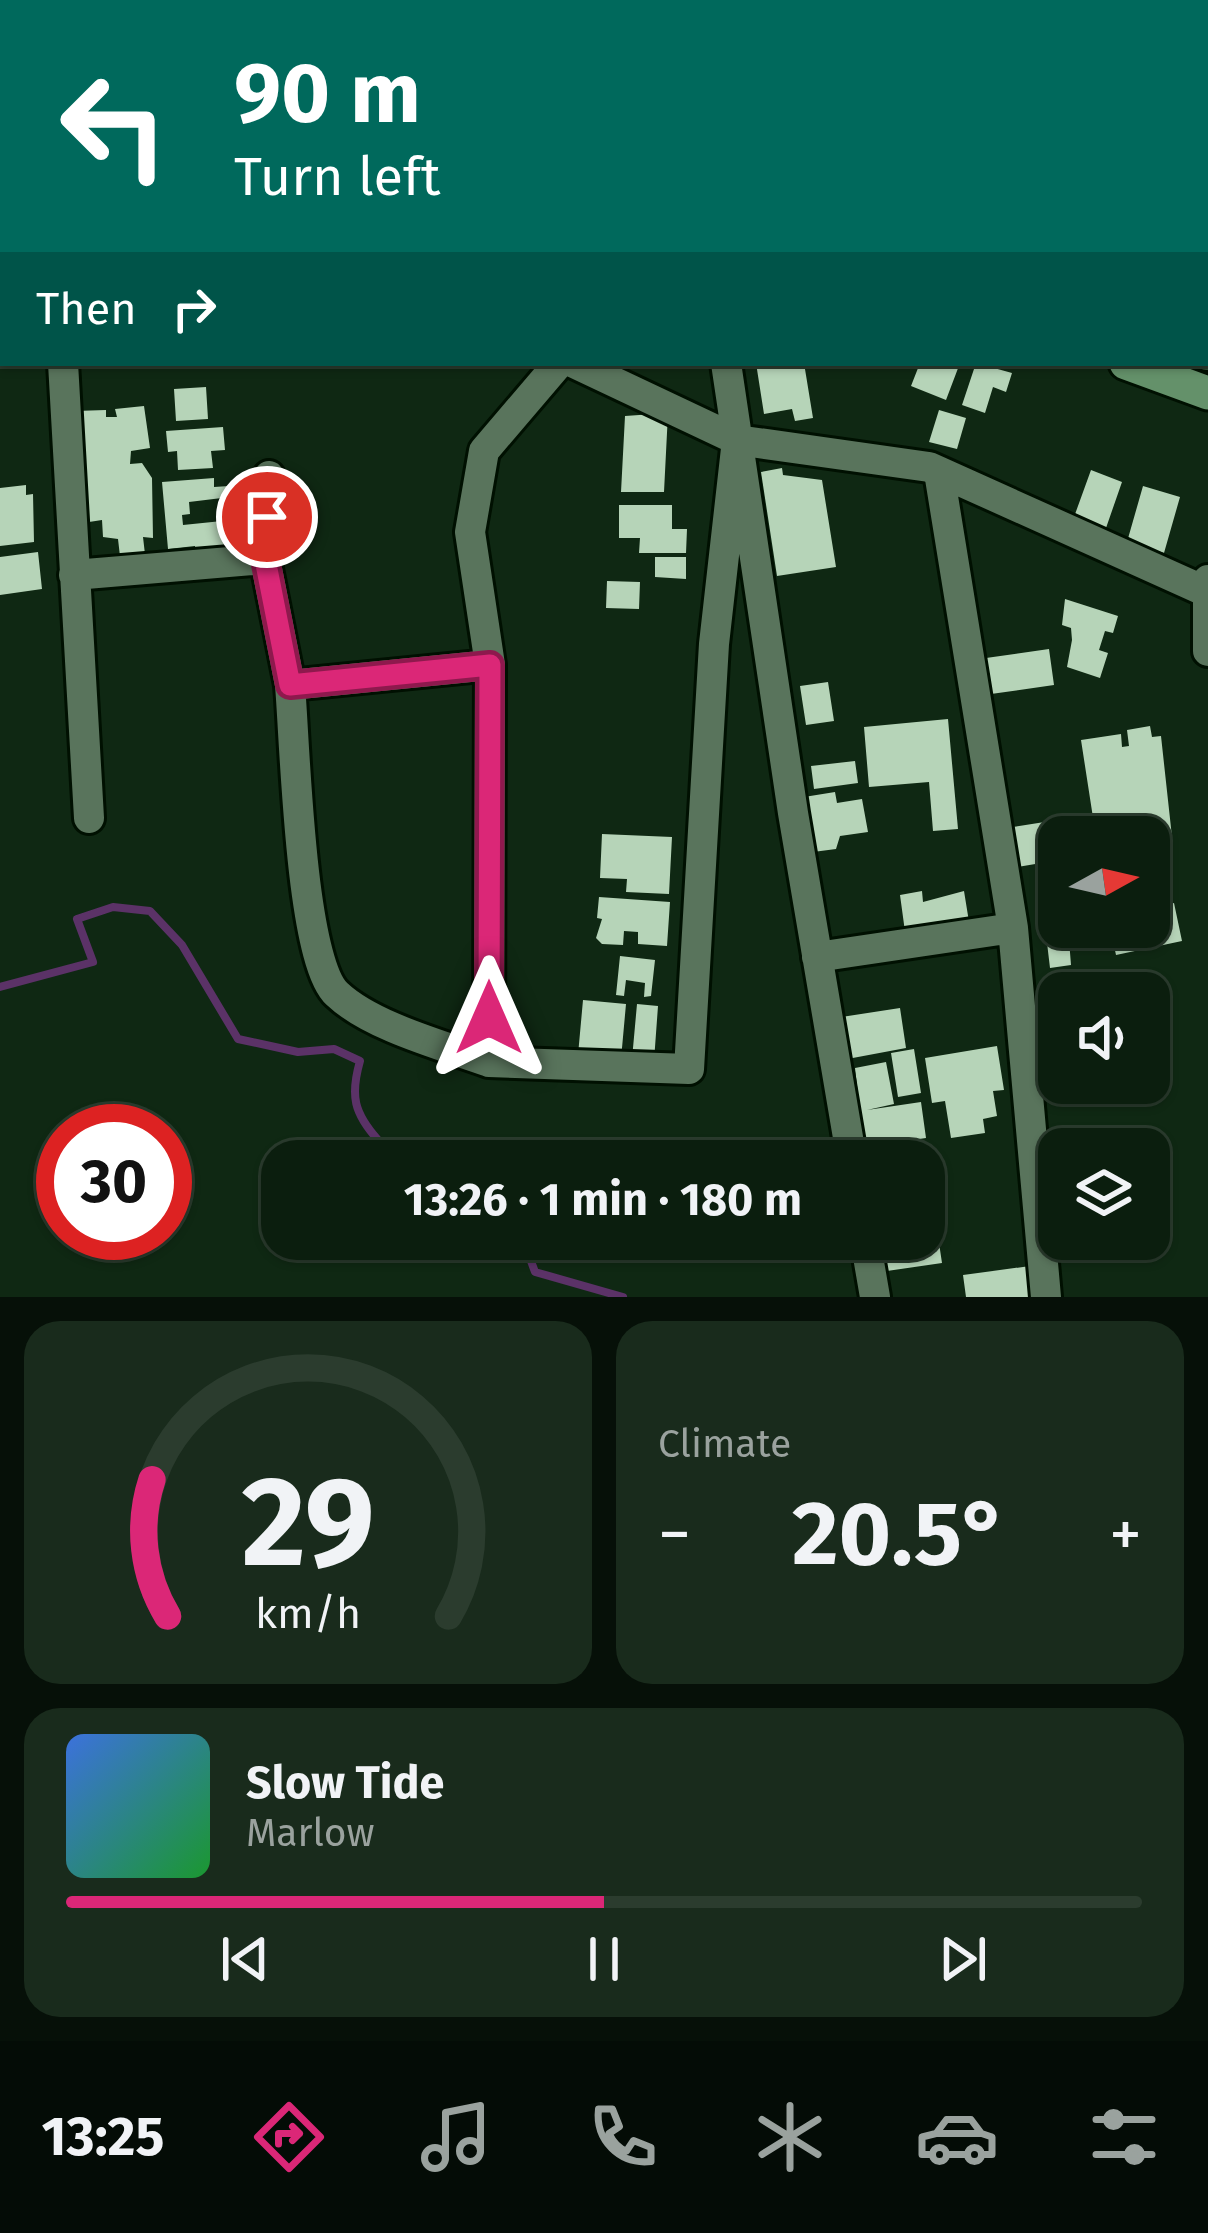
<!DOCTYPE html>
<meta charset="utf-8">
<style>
:root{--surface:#0b1e0e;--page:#192b1c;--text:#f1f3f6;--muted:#9aa29e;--line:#2b3c2e;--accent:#db2777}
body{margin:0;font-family:"Fira Sans",sans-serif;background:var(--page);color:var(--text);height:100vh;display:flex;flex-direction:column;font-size:45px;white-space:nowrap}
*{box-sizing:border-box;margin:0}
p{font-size:39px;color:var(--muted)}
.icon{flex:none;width:66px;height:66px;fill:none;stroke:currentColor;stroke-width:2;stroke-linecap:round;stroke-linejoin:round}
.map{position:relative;height:1297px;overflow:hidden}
.details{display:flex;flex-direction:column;gap:24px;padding:24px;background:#061008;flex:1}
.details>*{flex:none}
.top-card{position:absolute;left:0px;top:0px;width:1209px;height:366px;box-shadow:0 3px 9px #0004,0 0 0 3px var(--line);background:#00695c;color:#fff;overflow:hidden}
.needle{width:78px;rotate:82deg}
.tools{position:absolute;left:1038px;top:816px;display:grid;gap:24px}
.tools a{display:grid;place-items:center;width:132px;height:132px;border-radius:24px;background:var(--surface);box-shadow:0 3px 9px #0004,0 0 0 3px var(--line);font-size:60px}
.speed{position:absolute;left:36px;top:1104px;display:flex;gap:24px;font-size:60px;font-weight:700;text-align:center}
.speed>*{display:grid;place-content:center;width:156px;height:156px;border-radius:50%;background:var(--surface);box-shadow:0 3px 9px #0004,0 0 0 3px var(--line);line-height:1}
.speed .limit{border:18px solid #d22;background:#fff;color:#111}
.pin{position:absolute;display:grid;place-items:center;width:102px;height:102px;color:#fff;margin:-51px;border:6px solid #fff;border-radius:50%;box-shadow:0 3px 12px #0007}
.me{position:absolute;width:132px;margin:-66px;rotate:0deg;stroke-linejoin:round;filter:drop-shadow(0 0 9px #0008)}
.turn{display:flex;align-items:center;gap:42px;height:252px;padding:0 36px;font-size:54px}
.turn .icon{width:156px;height:156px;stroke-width:2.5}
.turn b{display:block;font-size:84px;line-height:102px}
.then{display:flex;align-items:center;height:114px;padding:0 36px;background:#0003;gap:24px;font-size:45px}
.big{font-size:90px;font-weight:700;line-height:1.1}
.details .tile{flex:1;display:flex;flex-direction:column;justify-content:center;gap:18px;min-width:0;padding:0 42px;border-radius:36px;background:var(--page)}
.details .dial{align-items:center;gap:0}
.dial svg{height:312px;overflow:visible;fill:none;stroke:var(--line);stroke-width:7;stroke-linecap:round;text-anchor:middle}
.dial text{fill:var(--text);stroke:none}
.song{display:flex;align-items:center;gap:36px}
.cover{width:144px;height:144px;border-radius:18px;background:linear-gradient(135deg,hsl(220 70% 55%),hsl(130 70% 35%))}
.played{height:12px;border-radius:6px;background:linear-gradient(90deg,var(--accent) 50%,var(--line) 50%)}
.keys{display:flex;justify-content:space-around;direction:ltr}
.heat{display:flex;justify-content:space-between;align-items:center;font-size:66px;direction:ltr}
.details .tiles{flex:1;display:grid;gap:24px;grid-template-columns:1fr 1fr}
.tile:last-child{grid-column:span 2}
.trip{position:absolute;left:261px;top:1140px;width:684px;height:120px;border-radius:36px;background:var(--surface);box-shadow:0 3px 9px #0004,0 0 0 3px var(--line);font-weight:700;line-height:120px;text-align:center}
.tab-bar{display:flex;height:192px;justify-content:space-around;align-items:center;background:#040c06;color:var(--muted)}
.tab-bar .icon{width:84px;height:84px}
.tab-bar .on{color:var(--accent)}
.tab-bar b{font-size:54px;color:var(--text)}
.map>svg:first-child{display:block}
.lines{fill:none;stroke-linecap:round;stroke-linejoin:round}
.stream{stroke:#5b3267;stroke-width:8}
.building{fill:#b6d4b8}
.minor-casing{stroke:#001001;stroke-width:36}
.primary-casing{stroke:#001001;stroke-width:39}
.minor{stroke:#59745c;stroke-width:30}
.primary{stroke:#64916a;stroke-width:33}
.route-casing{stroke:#8e194d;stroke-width:30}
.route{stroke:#db2777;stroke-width:21}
</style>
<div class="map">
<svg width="1208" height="1297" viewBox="0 0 1208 1297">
<rect width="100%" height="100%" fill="#0f2813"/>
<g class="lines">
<path class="stream" d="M0 987 93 962 77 919 113 907 150 911 182 945 238 1039 298 1052 334 1049 360 1061C350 1096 354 1113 378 1140L375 1161
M377 1239 393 1247 441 1239
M523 1239 535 1272 623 1297"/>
</g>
<path class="building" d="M756 363H804L813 418 795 421 792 409 764 414Z
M920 363H960L946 400 911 386Z
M976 363 1012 373 1006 392 993 387 985 413 962 405Z
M206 387 208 419 176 421 174 389Z
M144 406 150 448 131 451 130 464 142 463 152 478 153 538 143 537 146 563 121 565 118 539 103 537 102 520 89 522 87 505 81 503 75 411 106 410V417H117L115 409Z
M939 410 966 418 957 449 929 442Z
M668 413 664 492H621L625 416Z
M223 427 225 450 211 451 213 468 178 470 177 451 168 452 166 431Z
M782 468 783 475 822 480 836 567 777 576 761 472Z
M1091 470 1122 482 1106 528 1074 517Z
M214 478V487L229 486 230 497 189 502 190 514 182 515 183 525 222 521 223 532H234L237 557 196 561 195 546 168 549 162 482Z
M26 485V495L33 494 34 542 0 546V488Z
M1143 486 1180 497 1164 553 1127 542Z
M619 505H672V529H687L686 553H639L640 538H619Z
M38 552 42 589 0 595V557Z
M655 557H686V579L655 577Z
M607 581 640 582 639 609 606 608Z
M1065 599 1118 616 1113 633 1105 631 1099 650 1108 653 1100 678 1067 667 1072 640 1071 628 1062 625Z
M1049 649 1054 685 991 694 986 658Z
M828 682 834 721 806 725 800 686Z
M948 719 958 829 933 831 929 782 869 787 864 727Z
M1150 726 1152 737 1161 736 1172 837 1149 841 1141 829 1140 837H1096L1081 740 1121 734 1122 747 1129 746 1127 730Z
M855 761 858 783 814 789 811 766Z
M835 792 837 803 862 799 868 832 840 836 836 849 813 852 804 797Z
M1070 818 1076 837H1059V860L1012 868 1006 828Z
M602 834 672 837 669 894 626 892 627 879 600 878Z
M922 891 923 902 964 891 970 928 906 939 900 895Z
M599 897 670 902 667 946 638 944V932L624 931 623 945 602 944 596 938 602 919 597 918Z
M1174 903 1182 941 1116 955 1110 927H1149V909Z
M1059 907V927H1068L1071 965 1050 968 1043 909Z
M620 956 655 960 651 996 644 997 645 983 626 980 624 996 616 995Z
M583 1000 626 1004 621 1059 578 1055Z
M637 1004 658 1006 654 1061 632 1059Z
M900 1008 906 1048 842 1060 835 1018Z
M997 1046 1004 1090 993 1091 997 1116 983 1119 985 1133 951 1138 945 1101 932 1103 925 1058Z
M914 1049 921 1093 898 1097 891 1053Z
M886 1062 894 1104 867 1110 921 1102 926 1138 864 1147 855 1068Z
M933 1149 941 1203 924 1205V1161H908L907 1153Z
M935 1216 942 1263 880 1272 875 1239H924V1218Z
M1030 1266 1035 1297H966L963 1275Z"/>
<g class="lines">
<defs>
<path id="minor" d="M31 0 32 3
M844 0 853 3
M1037 0 1038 3
M1206 55 1208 54
M0 260H3
M63 363 89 818
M559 363 484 451 470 532 490 665 489 1062 689 1069 714 644 737 440
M574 363 737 440 929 467 1207 592
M726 363 793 813 852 1161
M939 472 1013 928 1046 1297
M269 476 265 559 290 685 490 665
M74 575 265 559
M1208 580V651
M290 685C295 743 300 960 337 994 372 1027 445 1046 489 1062
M817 957 1013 928
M865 1239 875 1297"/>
<path id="primary" d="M224 0 230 3
M297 0 302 3
M1206 353H1208
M1126 363 1208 393"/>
</defs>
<use href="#minor" class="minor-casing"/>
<use href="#primary" class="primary-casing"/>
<use href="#minor" class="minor"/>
<use href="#primary" class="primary"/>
</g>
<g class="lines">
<defs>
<path id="route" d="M267 517 265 559 290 685 490 665 489 1018"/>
</defs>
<use href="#route" class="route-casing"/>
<use href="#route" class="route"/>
</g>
</svg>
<div class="tools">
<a><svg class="needle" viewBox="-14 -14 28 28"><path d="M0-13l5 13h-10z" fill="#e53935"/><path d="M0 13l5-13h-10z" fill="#9aa29e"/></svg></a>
<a><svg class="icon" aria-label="sound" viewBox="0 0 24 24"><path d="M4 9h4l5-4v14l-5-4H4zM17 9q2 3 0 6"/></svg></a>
<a><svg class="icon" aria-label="layers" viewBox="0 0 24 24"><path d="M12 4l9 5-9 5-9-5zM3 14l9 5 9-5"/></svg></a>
</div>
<div class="speed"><div class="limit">30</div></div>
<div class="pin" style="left:267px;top:517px;background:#d93025"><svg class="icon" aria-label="arrive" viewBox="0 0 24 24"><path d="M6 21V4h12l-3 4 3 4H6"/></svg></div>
<svg class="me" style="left:489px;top:1018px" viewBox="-20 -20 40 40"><path d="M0-17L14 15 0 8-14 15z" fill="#db2777" stroke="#fff" stroke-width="4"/></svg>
<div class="trip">13:26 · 1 min · 180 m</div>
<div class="top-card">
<div class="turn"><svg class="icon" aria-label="left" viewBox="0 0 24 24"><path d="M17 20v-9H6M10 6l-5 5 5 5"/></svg><div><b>90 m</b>Turn left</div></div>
<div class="then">Then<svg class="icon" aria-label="right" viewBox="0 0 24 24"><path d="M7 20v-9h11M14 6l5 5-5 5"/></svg></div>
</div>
</div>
<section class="details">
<div class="tiles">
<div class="tile dial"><svg viewBox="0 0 100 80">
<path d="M14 69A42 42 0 1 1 86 69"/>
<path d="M14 69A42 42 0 0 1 10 34" stroke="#db2777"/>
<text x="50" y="56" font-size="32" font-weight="700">29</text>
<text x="50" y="72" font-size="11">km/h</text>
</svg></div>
<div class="tile"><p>Climate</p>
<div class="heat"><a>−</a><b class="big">20.5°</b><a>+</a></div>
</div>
<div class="tile">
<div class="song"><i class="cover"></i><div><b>Slow Tide</b><p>Marlow</p></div></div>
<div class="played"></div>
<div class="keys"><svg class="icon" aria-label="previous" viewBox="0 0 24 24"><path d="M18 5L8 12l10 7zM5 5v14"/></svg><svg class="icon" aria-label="pause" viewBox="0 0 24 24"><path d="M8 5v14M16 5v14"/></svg><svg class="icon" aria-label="next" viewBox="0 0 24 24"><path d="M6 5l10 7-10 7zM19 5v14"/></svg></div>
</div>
</div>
</section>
<nav class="tab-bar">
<b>13:25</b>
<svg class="icon on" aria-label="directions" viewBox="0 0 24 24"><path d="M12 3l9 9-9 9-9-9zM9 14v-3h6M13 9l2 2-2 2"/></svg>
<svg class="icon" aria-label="music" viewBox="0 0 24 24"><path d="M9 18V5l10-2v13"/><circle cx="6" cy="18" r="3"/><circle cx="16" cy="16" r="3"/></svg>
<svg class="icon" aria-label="phone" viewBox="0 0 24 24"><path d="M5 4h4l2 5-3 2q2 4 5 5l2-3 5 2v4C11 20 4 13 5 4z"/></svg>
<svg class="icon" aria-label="climate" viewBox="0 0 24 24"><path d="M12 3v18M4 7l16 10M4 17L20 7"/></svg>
<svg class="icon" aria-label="car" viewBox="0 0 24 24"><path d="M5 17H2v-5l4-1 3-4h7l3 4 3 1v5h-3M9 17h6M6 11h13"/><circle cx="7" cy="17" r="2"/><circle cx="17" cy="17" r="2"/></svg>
<svg class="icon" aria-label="filters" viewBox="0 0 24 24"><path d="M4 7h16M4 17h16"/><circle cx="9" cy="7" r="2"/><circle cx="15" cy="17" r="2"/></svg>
</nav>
